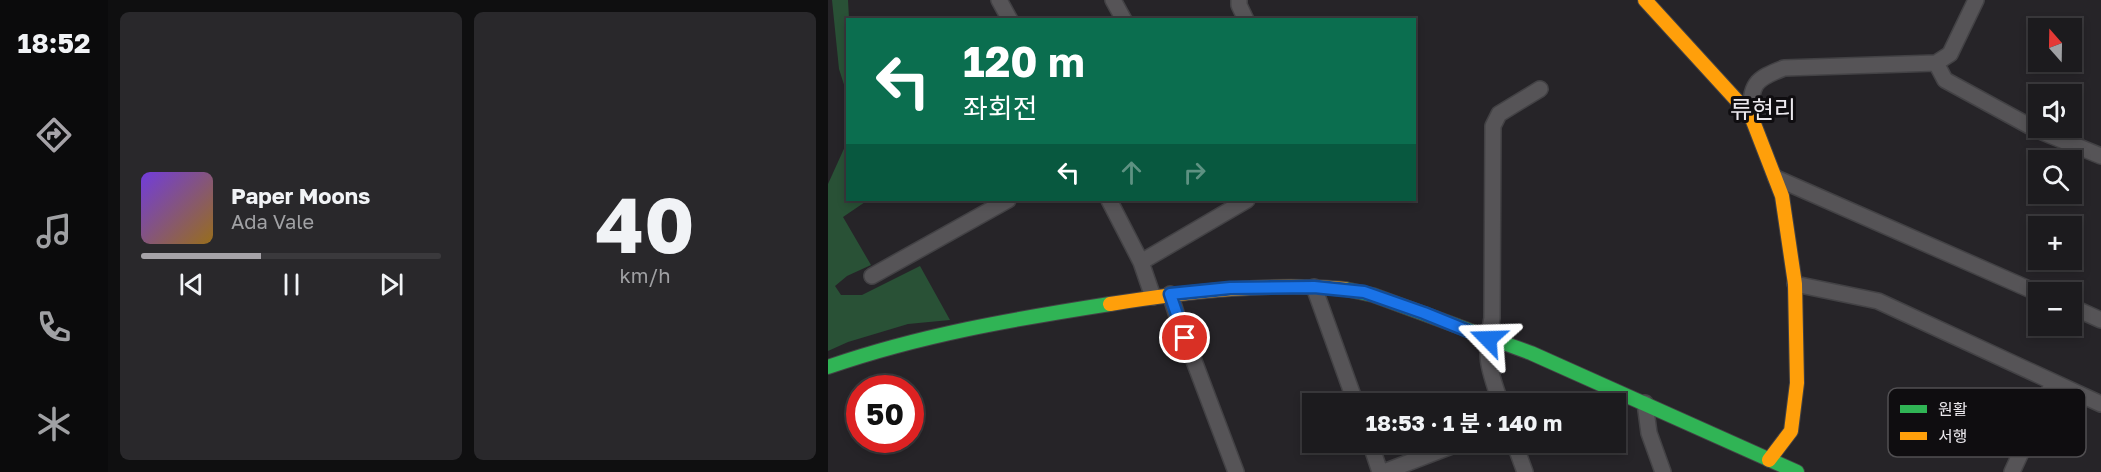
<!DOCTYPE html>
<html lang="ko">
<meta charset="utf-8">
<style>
:root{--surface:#1c1b1e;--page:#29282b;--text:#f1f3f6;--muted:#a0a1a4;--line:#3a393c;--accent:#a6a3a8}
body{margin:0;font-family:"Golos Text","Noto Sans KR",sans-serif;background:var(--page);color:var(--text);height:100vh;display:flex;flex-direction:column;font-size:22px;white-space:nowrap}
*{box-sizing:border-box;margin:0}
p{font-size:20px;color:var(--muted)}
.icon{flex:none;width:33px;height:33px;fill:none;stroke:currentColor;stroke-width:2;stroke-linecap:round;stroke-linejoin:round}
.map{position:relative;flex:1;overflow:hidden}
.details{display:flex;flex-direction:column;gap:12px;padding:12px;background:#0f0f10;width:720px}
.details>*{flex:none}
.banner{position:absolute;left:18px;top:18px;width:570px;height:183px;border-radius:0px;box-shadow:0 3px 9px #0003,0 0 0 2px var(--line);background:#0b6e4f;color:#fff;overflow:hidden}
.needle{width:39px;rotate:340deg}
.buttons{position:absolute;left:1200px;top:18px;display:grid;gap:12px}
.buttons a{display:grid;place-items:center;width:54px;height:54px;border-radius:0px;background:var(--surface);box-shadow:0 3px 9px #0003,0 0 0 2px var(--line);font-size:30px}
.speed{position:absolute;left:18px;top:375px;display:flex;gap:12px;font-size:30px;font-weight:700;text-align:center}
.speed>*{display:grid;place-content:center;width:78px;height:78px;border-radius:50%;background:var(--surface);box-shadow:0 3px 9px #0003,0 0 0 2px var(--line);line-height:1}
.speed .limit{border:9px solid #d22;background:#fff;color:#111}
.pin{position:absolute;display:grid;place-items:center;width:51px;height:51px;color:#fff;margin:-26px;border:3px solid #fff;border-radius:50%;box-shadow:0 2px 6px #0007}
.me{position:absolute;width:66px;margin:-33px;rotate:292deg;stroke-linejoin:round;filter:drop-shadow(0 0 4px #0008)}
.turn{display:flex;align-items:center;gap:21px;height:126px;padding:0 18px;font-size:27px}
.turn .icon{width:78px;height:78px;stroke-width:2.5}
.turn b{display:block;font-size:42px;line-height:51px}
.lanes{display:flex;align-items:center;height:57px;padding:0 18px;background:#0003;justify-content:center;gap:30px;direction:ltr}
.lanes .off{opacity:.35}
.details .tile{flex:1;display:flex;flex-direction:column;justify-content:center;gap:9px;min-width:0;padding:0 21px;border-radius:9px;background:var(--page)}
.details .dial{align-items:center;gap:0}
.dial b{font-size:78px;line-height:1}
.song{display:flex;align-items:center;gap:18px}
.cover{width:72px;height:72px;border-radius:9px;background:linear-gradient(135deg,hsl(260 70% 55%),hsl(40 70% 35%))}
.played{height:6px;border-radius:3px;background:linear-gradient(90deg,var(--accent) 40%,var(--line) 40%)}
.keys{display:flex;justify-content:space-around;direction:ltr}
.details .tiles{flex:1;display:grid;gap:12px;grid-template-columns:repeat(2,1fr)}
.trip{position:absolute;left:474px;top:393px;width:324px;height:60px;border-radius:0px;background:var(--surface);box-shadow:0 3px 9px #0003,0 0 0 2px var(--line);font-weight:700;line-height:60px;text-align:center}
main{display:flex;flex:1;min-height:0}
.tab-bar{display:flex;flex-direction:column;width:108px;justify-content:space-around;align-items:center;background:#0b0b0c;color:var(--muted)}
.tab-bar .icon{width:42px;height:42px}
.tab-bar .on{color:var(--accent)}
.tab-bar b{font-size:27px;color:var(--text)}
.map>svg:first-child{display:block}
.green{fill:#295136}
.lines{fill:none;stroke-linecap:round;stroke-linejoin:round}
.street-casing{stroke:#434245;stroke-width:18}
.fast-casing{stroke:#434245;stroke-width:16}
.slow-casing{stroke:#434245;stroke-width:16}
.street{stroke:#565457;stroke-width:15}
.fast{stroke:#30b455;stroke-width:14}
.slow{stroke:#ff9f0a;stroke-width:14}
.route-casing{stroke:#114b97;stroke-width:15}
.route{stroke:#1a73e8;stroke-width:10}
.labels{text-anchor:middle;stroke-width:6;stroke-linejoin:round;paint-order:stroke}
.quarter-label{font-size:24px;fill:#ebe8ed;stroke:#0f0d10}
.key{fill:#0f0d10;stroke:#514f52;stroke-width:1.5}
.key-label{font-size:16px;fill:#ebe8ed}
</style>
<main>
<nav class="tab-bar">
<b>18:52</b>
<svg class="icon on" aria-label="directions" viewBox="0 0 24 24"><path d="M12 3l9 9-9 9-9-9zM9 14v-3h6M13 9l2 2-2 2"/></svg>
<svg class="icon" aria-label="music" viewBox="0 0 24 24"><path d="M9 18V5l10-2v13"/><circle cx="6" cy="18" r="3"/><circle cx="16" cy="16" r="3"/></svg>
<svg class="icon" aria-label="phone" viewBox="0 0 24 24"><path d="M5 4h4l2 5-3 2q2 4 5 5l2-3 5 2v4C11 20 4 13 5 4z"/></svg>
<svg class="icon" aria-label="climate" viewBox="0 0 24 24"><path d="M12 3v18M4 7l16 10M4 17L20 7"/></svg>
</nav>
<section class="details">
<div class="tiles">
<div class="tile">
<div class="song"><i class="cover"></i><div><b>Paper Moons</b><p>Ada Vale</p></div></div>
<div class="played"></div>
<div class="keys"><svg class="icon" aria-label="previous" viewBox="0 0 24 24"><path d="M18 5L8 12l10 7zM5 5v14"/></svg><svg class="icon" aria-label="pause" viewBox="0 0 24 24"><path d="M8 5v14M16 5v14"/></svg><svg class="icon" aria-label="next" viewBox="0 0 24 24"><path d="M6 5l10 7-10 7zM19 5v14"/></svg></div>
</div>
<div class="tile dial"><b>40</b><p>km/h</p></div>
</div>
</section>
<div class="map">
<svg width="1273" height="472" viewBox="0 0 1273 472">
<rect width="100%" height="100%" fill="#262428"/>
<path class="green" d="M4 0H20L21 19 20 20 19 94 11 69Z
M19 142 20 200H40L15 217 43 265 19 276 7 286 13 295H34L92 266 122 320 80 324 20 342 0 351V184Z"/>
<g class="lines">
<defs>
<path id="street" d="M171 0 182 20
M285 0 296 20
M411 0V5L418 20
M1108 63 1117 80 1207 129 1273 156
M923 116C922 84 927 79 956 68L1108 63 1122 54 1148 0
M948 178 1210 293
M281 200 313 262 325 297
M313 262 419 200
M44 276 180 200
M967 284 1050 301 1273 404
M486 287 528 404
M342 294 349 316 408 472
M1244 307 1273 320
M817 403 821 433 835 472
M673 404C660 367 656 357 664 318L665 126 671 114 712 89
M542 442 552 472
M686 442 697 472
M556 472 634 442
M1184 472 1225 383"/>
<path id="fast" d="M517 289 545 295 703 353 969 472
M0 367C92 335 186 319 282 304"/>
<path id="slow" d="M817 0 923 116 954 196 967 284 969 383 963 431 941 460
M282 304C358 292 439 282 517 289"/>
</defs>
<use href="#street" class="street-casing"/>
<use href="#fast" class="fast-casing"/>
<use href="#slow" class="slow-casing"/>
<use href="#street" class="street"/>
<use href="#fast" class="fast"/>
<use href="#slow" class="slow"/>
</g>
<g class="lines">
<defs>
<path id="route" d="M357 338 342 294 402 288 486 287 536 292 596 313 660 339"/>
</defs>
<use href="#route" class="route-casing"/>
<use href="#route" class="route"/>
</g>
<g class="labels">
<g class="quarter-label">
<text x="935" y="118">류현리</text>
</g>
</g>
<rect x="1060" y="388" width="198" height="69" rx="9" class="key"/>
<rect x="1072" y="405" width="27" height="8" fill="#30b455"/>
<rect x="1072" y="432" width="27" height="8" fill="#ff9f0a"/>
<g class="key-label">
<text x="1110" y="415">원활</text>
<text x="1110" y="442">서행</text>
</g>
</svg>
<div class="buttons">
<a><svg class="needle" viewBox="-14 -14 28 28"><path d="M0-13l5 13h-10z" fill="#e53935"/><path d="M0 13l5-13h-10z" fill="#a0a1a4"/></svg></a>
<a><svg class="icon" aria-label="sound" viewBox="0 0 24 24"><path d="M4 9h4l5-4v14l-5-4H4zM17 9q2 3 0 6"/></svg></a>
<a><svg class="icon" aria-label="search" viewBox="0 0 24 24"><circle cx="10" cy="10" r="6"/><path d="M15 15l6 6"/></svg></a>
<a>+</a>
<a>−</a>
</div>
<div class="speed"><div class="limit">50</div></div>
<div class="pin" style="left:357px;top:338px;background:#d93025"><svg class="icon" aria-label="arrive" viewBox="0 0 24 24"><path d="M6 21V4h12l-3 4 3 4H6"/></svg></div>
<svg class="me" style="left:660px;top:339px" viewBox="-20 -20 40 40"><path d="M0-17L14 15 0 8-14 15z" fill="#1a73e8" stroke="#fff" stroke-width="4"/></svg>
<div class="trip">18:53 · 1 분 · 140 m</div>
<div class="banner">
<div class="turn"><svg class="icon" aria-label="left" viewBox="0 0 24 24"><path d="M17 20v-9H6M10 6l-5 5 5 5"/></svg><div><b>120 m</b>좌회전</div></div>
<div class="lanes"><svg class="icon" aria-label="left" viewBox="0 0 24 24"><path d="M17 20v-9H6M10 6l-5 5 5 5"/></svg><svg class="icon off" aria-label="ahead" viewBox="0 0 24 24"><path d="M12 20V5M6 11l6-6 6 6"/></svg><svg class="icon off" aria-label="right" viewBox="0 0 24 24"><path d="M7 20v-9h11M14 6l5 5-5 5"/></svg></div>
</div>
</div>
</main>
